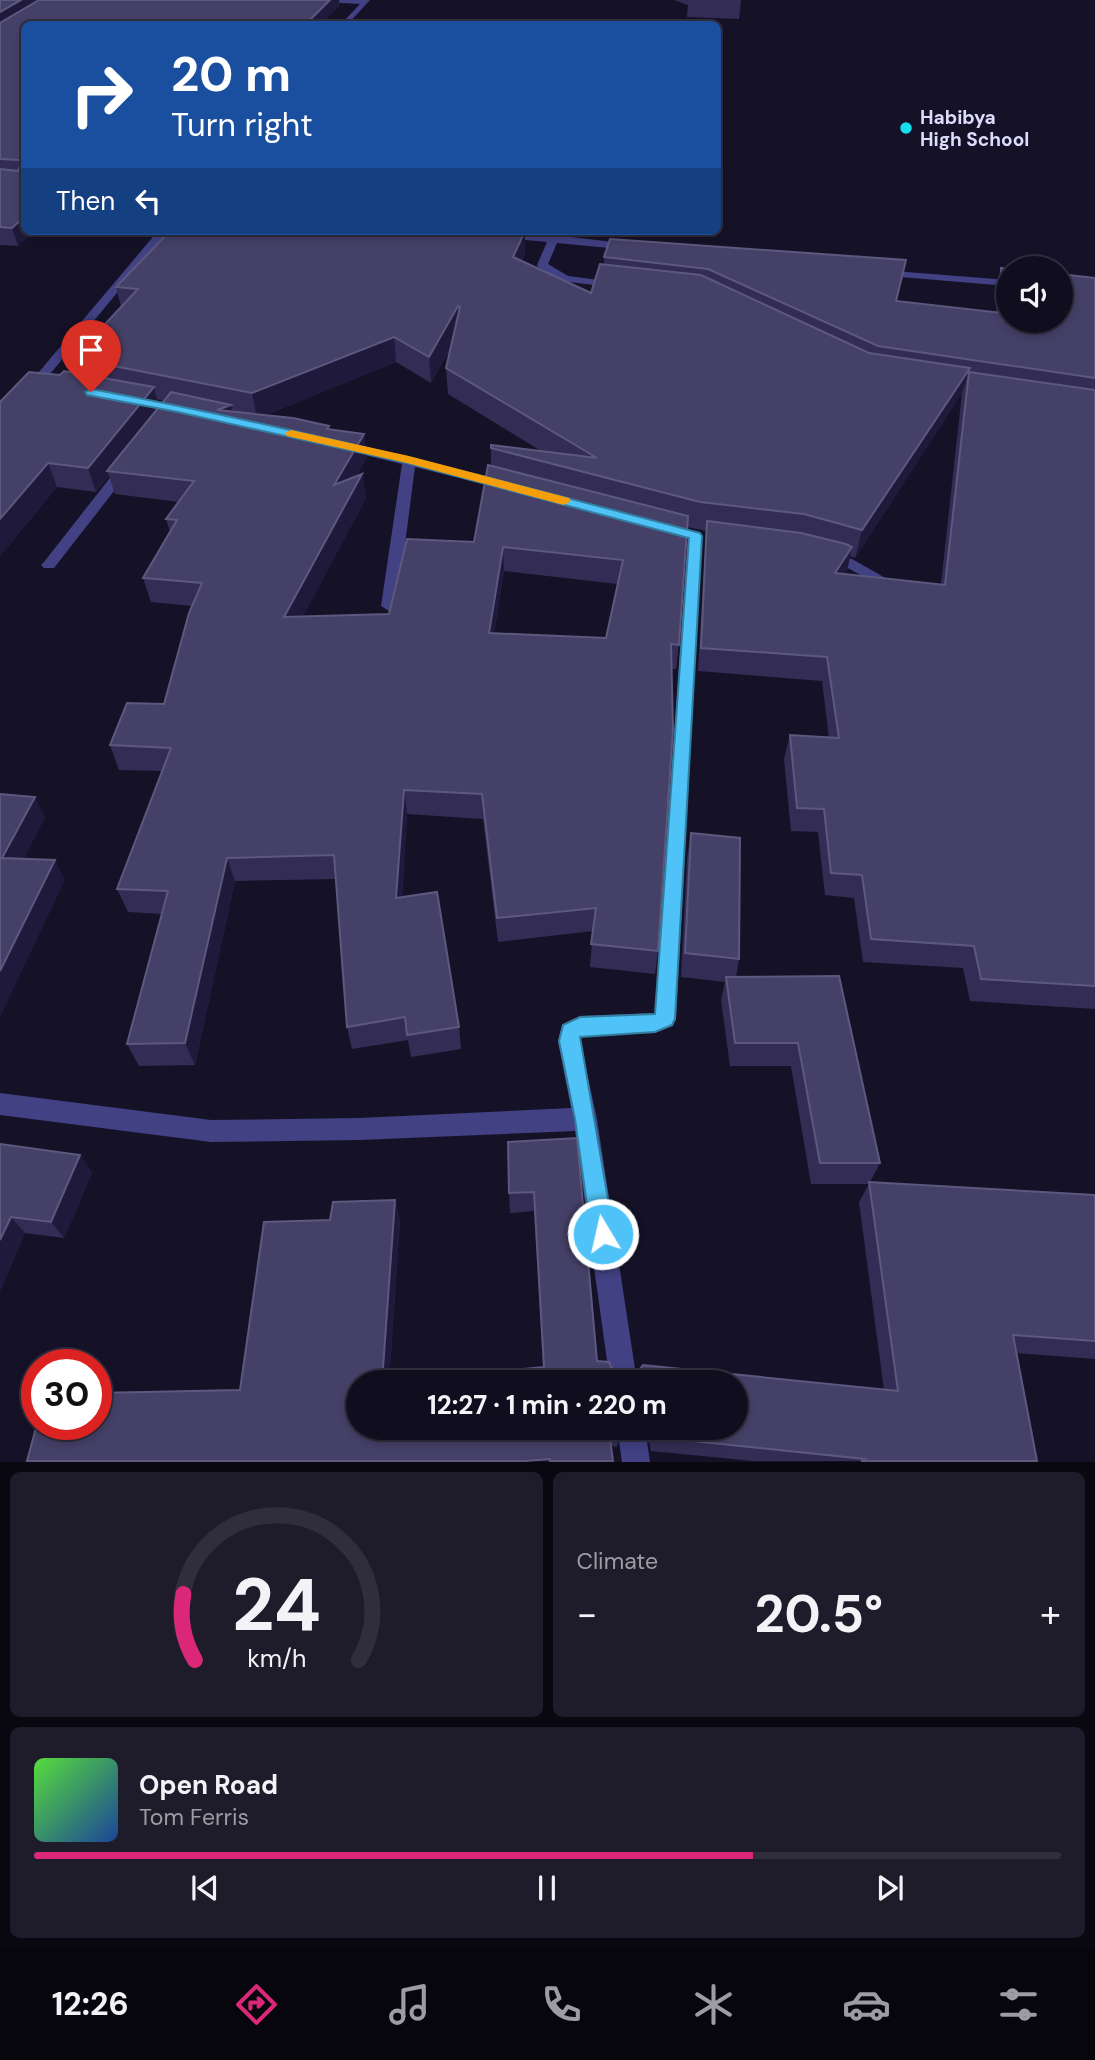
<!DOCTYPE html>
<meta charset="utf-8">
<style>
:root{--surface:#100e1e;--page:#1e1c2b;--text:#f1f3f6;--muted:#9c9ca4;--line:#302e3c;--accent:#db2777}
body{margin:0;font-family:"DM Sans",sans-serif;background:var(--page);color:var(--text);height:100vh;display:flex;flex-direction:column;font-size:26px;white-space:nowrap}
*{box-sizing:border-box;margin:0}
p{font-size:23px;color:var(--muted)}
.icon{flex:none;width:38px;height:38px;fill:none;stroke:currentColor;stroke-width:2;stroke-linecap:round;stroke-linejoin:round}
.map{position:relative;height:1462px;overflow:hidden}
.sheet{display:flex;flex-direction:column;gap:10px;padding:10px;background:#090810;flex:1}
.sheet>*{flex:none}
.hud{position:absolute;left:21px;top:21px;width:700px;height:214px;border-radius:10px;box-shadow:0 4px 10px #0003,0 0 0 2px var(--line);background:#1a4fa0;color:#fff;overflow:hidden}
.buttons{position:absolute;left:996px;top:256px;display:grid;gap:14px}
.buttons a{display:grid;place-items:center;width:77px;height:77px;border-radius:50%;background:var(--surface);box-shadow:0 4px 10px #0003,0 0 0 2px var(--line);font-size:35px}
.speed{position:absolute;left:21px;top:1349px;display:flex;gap:14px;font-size:35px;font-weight:700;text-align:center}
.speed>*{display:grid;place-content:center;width:91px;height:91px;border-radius:50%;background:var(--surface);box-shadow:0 4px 10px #0003,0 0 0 2px var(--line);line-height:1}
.speed .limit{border:10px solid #d22;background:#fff;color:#111}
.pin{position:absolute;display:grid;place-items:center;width:60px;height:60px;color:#fff;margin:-72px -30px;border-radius:50% 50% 50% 0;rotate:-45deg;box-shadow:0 0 7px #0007}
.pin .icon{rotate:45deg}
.me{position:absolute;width:77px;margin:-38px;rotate:351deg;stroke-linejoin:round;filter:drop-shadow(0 0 5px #0008)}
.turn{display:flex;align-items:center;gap:24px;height:147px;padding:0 35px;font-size:32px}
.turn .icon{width:91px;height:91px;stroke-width:2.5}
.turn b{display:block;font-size:49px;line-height:60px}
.then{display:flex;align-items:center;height:66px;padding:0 35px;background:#0003;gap:14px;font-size:26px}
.big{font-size:52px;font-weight:700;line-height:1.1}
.sheet .widget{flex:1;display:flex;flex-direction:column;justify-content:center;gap:10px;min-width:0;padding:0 24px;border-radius:10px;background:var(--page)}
.sheet .dial{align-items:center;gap:0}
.dial svg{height:182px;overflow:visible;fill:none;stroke:var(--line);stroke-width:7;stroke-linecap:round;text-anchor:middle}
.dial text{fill:var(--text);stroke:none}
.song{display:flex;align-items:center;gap:21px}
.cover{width:84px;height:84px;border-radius:10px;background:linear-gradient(135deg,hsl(110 70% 55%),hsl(220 70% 35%))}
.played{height:7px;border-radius:4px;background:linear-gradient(90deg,var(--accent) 70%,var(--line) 70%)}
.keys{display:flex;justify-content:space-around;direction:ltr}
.heat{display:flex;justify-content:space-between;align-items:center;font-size:38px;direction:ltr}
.sheet .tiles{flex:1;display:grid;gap:10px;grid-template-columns:1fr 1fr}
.widget:last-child{grid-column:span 2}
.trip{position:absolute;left:346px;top:1370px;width:402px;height:70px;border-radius:35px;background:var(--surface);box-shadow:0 4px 10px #0003,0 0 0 2px var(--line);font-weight:700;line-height:70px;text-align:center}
.tab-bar{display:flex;height:112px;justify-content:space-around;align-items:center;background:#06060c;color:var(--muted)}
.tab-bar .icon{width:49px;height:49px}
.tab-bar .current{color:var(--accent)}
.tab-bar b{font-size:32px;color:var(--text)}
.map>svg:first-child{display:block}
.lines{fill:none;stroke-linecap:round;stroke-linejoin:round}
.minor{fill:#414183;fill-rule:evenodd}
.wall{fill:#332d55;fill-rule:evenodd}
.shaded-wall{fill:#1f1a3b}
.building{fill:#454067;stroke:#5d587e;stroke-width:2;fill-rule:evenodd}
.route{fill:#4fc3f7;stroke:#337fa1;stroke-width:2}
.slow{fill:#f59e0b}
.poi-dot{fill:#16e0ee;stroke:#151228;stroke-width:2.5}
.labels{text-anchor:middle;stroke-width:7;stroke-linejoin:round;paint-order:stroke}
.far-poi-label{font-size:19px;font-weight:bold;fill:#dedcfc;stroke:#151228;text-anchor:start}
</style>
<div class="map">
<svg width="1095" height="1462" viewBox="0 0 1095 1462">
<rect width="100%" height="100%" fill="#151228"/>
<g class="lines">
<path class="minor" d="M289 0H370L348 24H341L360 4Z
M158 231H168L41 385 5 421 0 422V411L33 379Z
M455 231 554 235 631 244 636 247 631 250 557 243 548 264 568 276 622 283 623 285 618 288 561 281 538 267 537 265 547 242 460 234Z
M881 270 1008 280V286L877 275V271Z
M345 442 513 483 515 486 508 490 415 467 397 606 389 611 381 606 402 464 340 449 338 446Z
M125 464 132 468 54 568H44L41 565 44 562 120 465Z
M695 532 702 536 676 1019 673 1026 655 1033 583 1036 580 1041 597 1119 637 1382H610L575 1131 359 1140 211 1142 0 1115V1093L211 1120 359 1118 571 1108 558 1041 562 1025 580 1016 655 1013 688 536Z
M826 552 852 559 896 584 888 589 883 587 842 565 821 560 819 557 821 554Z
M617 1428H645L650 1462H622Z"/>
</g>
<path class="wall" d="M0 0 340 5 322 24H24V231L18 246 0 245Z
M674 0H741L739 19 687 17 688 5Z
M525 231V254L522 261 591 293 604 265V257L906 260 896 301 996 312 995 288 1001 268 1095 278V1009L970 1001 963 968 863 962 854 898 825 895 818 832 791 831 784 759 790 735 829 738 822 681 698 671 706 531 687 527 679 645 676 669H672L658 951 655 974 590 967 593 931 498 942 483 819 407 814 402 897 459 1027 461 1049 411 1057 408 1040 352 1049 347 1027 336 879 235 881 195 1065 139 1066 127 1044 162 914 128 912 117 889 162 771 119 770 110 745 164 704 192 606 151 602 143 578 170 532 166 519 179 502 115 494 109 476 96 492 57 487 0 556V402L60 375 78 374 73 358 121 307 116 287ZM451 347 446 368 448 394 541 451 491 448V466L474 542 389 614 303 616 366 498 362 474 356 477 367 457 364 434 329 429 266 415 396 362 431 383ZM966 382 962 393 941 584 844 574 847 571 850 556 855 558 962 393ZM157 399 164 401 159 407ZM504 571 618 584 606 638 494 633Z
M691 833 739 959 736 977 839 976 880 1163 870 1182 1095 1195V1359L1016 1353 1037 1461H753L651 1451 646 1428H737V1382H359L619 1428 620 1433 617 1447 611 1446 613 1461H27L240 1390 330 1220 395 1200 400 1220 389 1382 543 1367 534 1211 510 1213 509 1193 577 1138 597 1361 612 1369 884 1390 859 1202 869 1184H811L791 1066H730L721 1000 725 982 681 977 687 858Z
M0 1144 80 1155 92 1173 64 1238 25 1233 0 1291Z"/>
<path class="shaded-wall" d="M21 0H48L0 29V12Z
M330 0H339L340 5 322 24H306Z
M24 217V231H35L18 246 12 228Z
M525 231V254L514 281 513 257Z
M458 306 459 331 431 383 429 357Z
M394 337 396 362 257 419 252 393Z
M970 368 962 393 855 558 862 530Z
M154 387 160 411 107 471 109 476 96 492 88 468Z
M231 405 236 428 217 410Z
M364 434 367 457 338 509 334 485Z
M48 463 57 487 0 556V519Z
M362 474 366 498 290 641 284 617Z
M503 547 504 571 490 657 489 633Z
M852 547 847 571 830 596 835 573Z
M404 790 407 814 400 922 396 898Z
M35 797 45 818 14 878 2 858Z
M227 858 235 881 195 1065 185 1043Z
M55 860 65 880 0 1017V971Z
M80 1155 92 1173 64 1238 51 1222Z
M395 1200 400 1220 389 1382H382Z
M11 1217 25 1233 0 1291V1240Z"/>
<path class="building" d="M0 0H21L0 12Z
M39 0H330L306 24H24V217L12 228 0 227V169L18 171 21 163 19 160 0 159V23Z
M170 231H525L513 257 591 293 600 264 701 275 869 353 970 368 862 530 804 514 700 502 491 448V445L597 458 446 368 460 307 458 306 429 357 394 337 252 393 73 358 138 289 116 287Z
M610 239 906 260 896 301 1002 313 1001 268 1008 269V320H1060V274L1095 278V378L878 346 708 269 604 257Z
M64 371 154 387 88 468 48 463 0 519V402L29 372 60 375Z
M969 372 1095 390V986L981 979 974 946 871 939 862 875 831 873 824 809 797 808 790 735 839 738 827 657 701 648 707 521 801 533 846 544 852 547 835 573 945 585Z
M171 392 231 405 217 410 293 418 329 426 327 429 364 434 334 485 362 474 284 617 389 614 407 539 474 542 488 465 688 516 679 645 671 644 673 730 658 951 591 944 596 908 497 918 482 794 404 790 396 898 437 892 459 1027 407 1035 405 1017 347 1027 334 855 227 858 185 1043 127 1044 168 891 117 889 171 748 110 745 127 703 164 704 189 613 202 583 143 578 177 520 166 519 194 481 107 471ZM503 547 623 560 606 638 489 633Z
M0 794 35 797 2 858 55 860 0 971Z
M691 833 740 838 739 959 685 953Z
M839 976 880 1163H820L798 1043H735L726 977Z
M577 1138 597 1361 609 1362 612 1369H640L643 1365 898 1391 869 1182 1095 1195V1341L1013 1335 1037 1461H861L865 1459 655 1437 653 1428H737V1382H387L544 1367 534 1192 509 1193 508 1142Z
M0 1144 80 1155 51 1222 11 1217 0 1240Z
M395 1200 382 1382H359V1428H619L620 1433 609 1432 613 1461H550V1459L525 1461H27L37 1424H96V1393L240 1390 264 1222 330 1220 333 1202Z"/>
<path class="route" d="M91 389C297 427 498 479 700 533L702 536 675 1019 672 1025 655 1032 580 1037 614 1234 611 1242 603 1246 594 1242 591 1234 575 1119 559 1041 563 1025 580 1017 655 1014 689 538 407 463 173 411 87 395 85 392Z"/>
<path class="slow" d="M291 430 409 456 569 498 571 501 564 505 407 463 287 436 285 433Z"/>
<circle class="poi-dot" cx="906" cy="128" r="7"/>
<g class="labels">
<g class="far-poi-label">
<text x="920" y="124">Habibya<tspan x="920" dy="22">High School</tspan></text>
</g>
</g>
</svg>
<div class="buttons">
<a><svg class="icon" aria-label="sound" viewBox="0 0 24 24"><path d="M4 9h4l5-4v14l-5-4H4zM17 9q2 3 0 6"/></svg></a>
</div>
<div class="speed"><div class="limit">30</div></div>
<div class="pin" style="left:91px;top:392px;background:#d93025"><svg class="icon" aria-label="arrive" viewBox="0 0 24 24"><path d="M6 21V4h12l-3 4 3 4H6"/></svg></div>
<svg class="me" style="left:603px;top:1234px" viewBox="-20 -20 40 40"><circle r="17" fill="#4fc3f7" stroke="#fff" stroke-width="3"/><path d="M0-11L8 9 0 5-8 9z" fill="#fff"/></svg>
<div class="trip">12:27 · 1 min · 220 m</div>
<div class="hud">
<div class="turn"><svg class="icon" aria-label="right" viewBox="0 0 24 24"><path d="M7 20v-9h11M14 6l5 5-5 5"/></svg><div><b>20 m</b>Turn right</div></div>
<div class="then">Then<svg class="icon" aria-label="left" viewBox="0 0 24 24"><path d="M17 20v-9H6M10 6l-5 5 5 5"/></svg></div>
</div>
</div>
<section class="sheet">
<div class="tiles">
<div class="widget dial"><svg viewBox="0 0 100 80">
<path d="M14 69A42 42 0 1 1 86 69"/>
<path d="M14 69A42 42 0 0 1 9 40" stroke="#db2777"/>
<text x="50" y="56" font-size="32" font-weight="700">24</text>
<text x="50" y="72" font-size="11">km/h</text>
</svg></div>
<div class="widget"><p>Climate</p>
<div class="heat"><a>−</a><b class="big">20.5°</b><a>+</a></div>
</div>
<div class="widget">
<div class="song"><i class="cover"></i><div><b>Open Road</b><p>Tom Ferris</p></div></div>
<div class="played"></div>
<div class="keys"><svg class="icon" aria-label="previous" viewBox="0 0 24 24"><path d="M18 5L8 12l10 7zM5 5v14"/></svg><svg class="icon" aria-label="pause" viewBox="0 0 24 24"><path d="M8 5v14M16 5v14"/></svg><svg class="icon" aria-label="next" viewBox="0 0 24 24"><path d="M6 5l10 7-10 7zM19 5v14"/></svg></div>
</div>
</div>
</section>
<nav class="tab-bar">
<b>12:26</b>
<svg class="icon current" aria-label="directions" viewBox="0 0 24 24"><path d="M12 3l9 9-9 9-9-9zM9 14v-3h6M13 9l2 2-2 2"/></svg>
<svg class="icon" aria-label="music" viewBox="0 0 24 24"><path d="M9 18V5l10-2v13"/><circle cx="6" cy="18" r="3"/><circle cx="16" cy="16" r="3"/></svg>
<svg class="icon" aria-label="phone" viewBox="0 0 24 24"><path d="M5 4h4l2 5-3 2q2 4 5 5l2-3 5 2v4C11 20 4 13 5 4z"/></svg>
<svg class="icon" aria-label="climate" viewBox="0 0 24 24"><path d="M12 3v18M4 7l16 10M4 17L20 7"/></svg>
<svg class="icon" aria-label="car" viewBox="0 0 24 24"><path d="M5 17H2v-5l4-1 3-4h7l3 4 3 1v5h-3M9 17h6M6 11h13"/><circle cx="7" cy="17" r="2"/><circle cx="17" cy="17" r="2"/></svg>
<svg class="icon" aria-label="filters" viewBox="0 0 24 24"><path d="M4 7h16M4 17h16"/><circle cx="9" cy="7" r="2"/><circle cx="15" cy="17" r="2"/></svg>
</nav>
